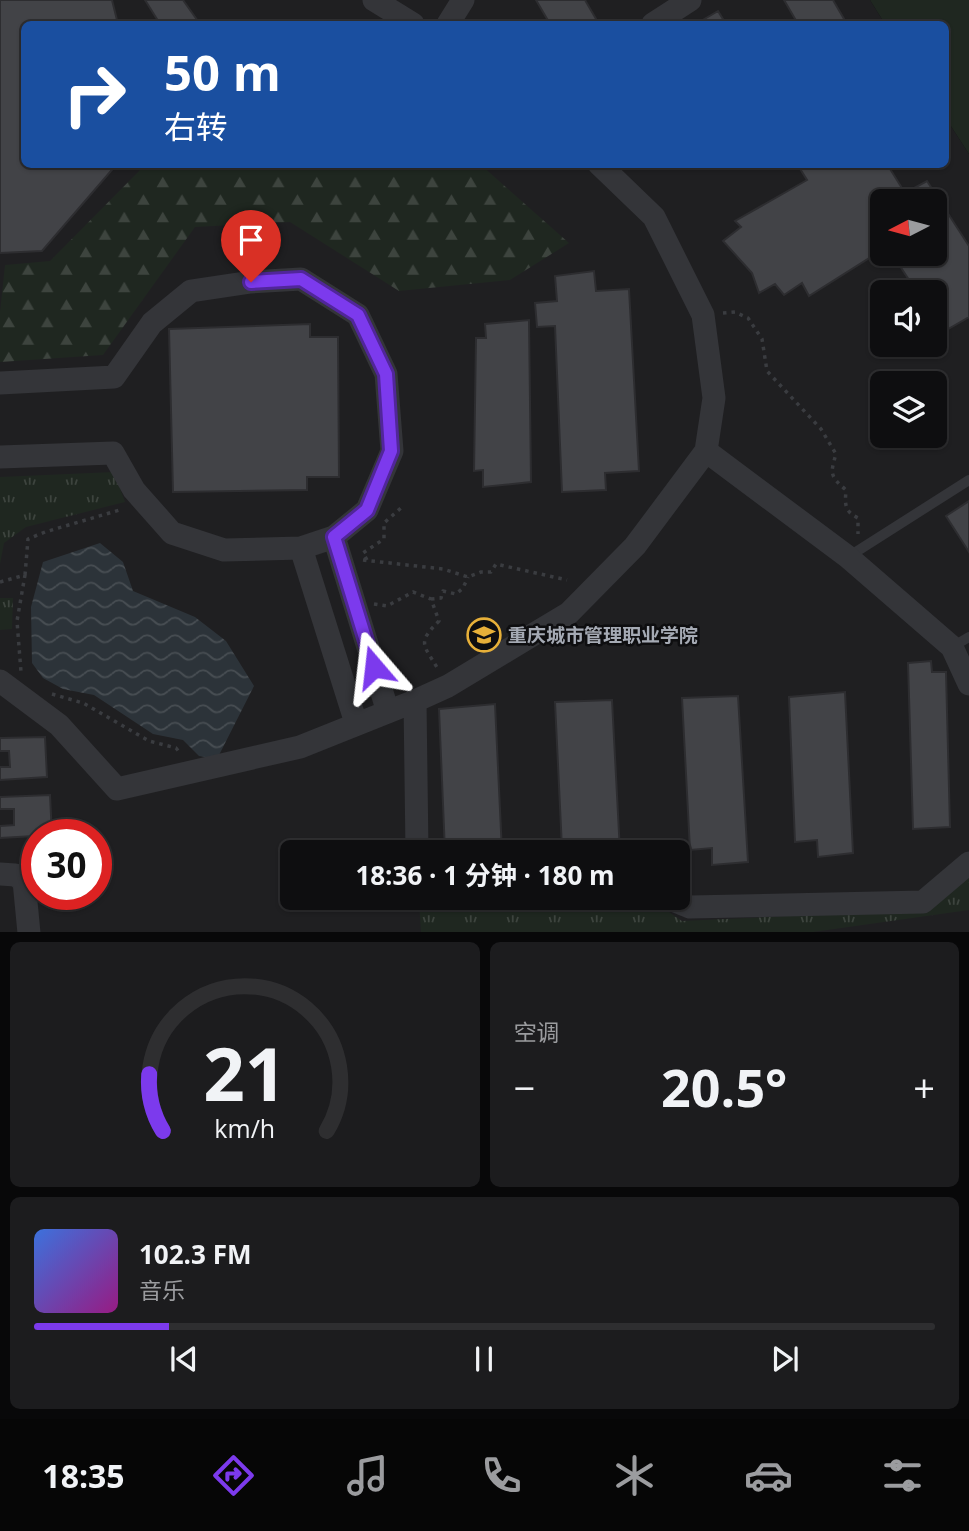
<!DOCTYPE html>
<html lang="zh">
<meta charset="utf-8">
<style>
:root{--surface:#0e0e10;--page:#1c1c1e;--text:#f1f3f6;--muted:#9b9c9f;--line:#2e2e30;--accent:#7c3aed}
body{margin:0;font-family:"Open Sans","Noto Sans SC",sans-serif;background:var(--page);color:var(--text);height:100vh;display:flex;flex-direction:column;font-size:26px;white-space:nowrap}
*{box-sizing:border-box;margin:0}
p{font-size:23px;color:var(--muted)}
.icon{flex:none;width:38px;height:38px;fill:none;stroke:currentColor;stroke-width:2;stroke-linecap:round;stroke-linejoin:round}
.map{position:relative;height:932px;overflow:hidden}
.side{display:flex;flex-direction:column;gap:10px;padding:10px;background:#080809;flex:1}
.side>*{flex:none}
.guide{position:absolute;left:21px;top:21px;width:928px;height:147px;border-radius:10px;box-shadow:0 2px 5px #0004,0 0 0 2px var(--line);background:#1a4fa0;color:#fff;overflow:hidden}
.needle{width:46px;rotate:264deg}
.controls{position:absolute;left:870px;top:189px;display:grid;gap:14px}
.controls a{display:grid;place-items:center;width:77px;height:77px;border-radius:10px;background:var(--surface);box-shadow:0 2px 5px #0004,0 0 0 2px var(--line);font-size:35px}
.speed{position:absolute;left:21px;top:819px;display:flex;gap:14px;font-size:35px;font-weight:700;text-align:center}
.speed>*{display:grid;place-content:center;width:91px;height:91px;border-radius:50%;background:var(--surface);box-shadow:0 2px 5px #0004,0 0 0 2px var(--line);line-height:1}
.speed .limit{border:10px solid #d22;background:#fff;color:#111}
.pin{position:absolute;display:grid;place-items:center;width:60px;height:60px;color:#fff;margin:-72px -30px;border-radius:50% 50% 50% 0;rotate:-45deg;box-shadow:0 0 7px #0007}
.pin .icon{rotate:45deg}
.me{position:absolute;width:77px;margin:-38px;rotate:343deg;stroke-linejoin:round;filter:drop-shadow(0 0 5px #0008)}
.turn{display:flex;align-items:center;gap:24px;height:147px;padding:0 28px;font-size:32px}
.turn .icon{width:91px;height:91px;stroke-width:2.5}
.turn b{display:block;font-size:49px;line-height:60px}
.big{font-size:52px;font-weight:700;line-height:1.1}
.side .card{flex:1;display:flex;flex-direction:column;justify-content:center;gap:10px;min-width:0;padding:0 24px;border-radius:10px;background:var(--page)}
.side .dial{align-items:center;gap:0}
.dial svg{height:182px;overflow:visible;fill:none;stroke:var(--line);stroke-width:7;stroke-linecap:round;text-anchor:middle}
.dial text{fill:var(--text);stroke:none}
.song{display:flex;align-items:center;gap:21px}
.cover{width:84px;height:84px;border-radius:10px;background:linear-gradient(135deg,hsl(220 70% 55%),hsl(310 70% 35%))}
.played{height:7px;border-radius:4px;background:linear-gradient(90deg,var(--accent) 15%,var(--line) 15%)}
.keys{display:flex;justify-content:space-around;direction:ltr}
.heat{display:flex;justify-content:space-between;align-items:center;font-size:38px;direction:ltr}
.side .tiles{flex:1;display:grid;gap:10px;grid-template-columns:1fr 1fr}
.card:last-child{grid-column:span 2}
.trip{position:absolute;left:280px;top:840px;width:410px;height:70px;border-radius:10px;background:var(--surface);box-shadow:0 2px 5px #0004,0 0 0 2px var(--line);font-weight:700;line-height:70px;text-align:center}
.dock{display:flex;height:112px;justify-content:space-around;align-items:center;background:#060606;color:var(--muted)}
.dock .icon{width:49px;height:49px}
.dock .current{color:var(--accent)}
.dock b{font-size:32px;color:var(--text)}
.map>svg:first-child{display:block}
.built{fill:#1f1f21;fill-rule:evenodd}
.grass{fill:url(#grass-tufts)}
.forest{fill:url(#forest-firs)}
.green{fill:#1f2720}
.water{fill:url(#water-waves)}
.building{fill:#424347;stroke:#2d2d30;stroke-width:2}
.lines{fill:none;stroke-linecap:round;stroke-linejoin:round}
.path{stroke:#3a3c40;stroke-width:3.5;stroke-dasharray:3.5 5;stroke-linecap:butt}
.service{stroke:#343539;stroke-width:10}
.minor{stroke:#343539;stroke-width:23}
.route-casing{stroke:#51269a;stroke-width:18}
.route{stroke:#7c3aed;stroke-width:12}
.labels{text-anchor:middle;stroke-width:5;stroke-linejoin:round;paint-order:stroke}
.poi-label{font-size:19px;font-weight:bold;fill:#a5aab4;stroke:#0e0e10;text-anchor:start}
</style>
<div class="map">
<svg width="969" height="933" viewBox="0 0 969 933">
<defs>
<pattern id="grass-tufts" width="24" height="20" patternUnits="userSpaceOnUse" patternTransform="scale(1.75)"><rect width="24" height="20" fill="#1f2720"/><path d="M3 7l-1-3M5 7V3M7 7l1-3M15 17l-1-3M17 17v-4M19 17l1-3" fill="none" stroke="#3d443e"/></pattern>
<pattern id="forest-firs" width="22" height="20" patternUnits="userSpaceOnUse" patternTransform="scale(1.75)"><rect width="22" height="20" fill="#1f2720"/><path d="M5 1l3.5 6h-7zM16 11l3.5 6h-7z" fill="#3d443e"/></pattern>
<pattern id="water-waves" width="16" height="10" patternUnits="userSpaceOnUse" patternTransform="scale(1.75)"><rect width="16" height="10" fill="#2c3339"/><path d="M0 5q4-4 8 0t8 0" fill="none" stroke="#484e53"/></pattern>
</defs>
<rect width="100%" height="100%" fill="#131315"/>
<path class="built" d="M0 0H870L885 24H24V164H945V117L969 154V932L0 933ZM882 201H934V254H882ZM882 292H934V345H882ZM882 383H934V436H882ZM37 835H96V894H37ZM292 852H677V898H292Z"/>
<path class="grass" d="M114 472 125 502 26 527 4 543 0 564V477Z
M0 598H13L12 629 0 630Z
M969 873V910L806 933 421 932 419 902 643 898 657 904 682 921 917 910Z"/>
<path class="forest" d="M145 165H481L569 243 510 280 399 291 290 222 195 227 103 355 0 362V312L5 265 50 261Z"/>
<path class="green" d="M870 0H969V154L945 117V24H885Z"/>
<path class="water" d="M100 543 123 562 133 591 195 617 226 641 254 686 217 759 199 756 183 740 153 734 94 695 63 689 43 678 32 663 31 607 43 562Z"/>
<path class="building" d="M0 0H112L118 24H24V164H117L42 251 0 253Z
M145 0H183L200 24H160Z
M536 0H585L599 24H550Z
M784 0H833L847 24H798Z
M718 11 726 24H696Z
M797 164H887L905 193 927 181 969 246V317L943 332 934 319V292H917L892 254H934V201H882V250L809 296 802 283 784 295 775 284 759 293 752 273 723 241 741 227 735 221 807 180Z
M594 271 596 291 629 289 639 471 605 473 606 490 562 492 555 326 537 327 535 303 557 301 555 276Z
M529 320 531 482 483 487V470L474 471 476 338H486L485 324Z
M310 324V337H338L339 477H307V490L173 492 169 329Z
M969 501V552L946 516Z
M931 661 932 672H946L950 827 913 829 908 663Z
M845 692 853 853 818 857 817 840 795 842 789 697Z
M738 696 748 862 712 865V848L690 850 682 698Z
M612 700 620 852H584V847L562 849 555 702Z
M495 704 502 852H445L439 709Z
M45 737 47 777 0 780V767H10L9 751H0V738Z
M50 795 52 835 0 838V826L14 825V809H0V797Z"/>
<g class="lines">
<path class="path" d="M723 313 735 312 748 318 762 339 767 371 821 429 836 454C830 474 830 476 846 490 845 504 844 511 858 518V534
M363 560 443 569 468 577 481 572H491L496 564 567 580
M367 560 363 553 384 539V523L402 507
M25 575 28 539 45 532 123 509
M0 582 25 575 17 621 21 672
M431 599 441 598 443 591 456 594 463 588 468 577
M374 604 387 606 413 592 431 599 439 621C417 643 423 644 438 669
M52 694 83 703 149 741 176 748 180 753"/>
<path class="service" d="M848 557 969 480
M952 647 969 637"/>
<path class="minor" d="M374 0 413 24
M448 24 463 0
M653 24 690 0
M0 383 114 377 152 323 191 291 251 282 301 279 358 315 386 374 392 451 367 510 334 537 301 548 224 550 172 533 134 490 113 453 0 457
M706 451 848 557 952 647 969 684
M334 537 388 712
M301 548 356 723
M0 681 59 725 117 789 300 747 415 701 448 686 569 613 635 546 706 451 714 398 703 315 654 217 599 164
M415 701 417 852
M0 874 15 875 24 881 29 933
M439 898 441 900 477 898
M668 898 690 907 923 902 969 863"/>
</g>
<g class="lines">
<defs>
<path id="route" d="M251 282 301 279 358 315 386 374 391 451 367 510 334 537 374 667"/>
</defs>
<use href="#route" class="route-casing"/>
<use href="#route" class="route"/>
</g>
<defs>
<symbol id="university-ring" viewBox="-11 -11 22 22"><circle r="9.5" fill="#0e0e10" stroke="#e7b039" stroke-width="1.5"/><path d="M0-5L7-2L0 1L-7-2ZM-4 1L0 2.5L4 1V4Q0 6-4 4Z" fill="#e7b039"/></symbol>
</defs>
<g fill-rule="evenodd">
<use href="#university-ring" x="465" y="616" width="38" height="38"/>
</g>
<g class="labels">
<g class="poi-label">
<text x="508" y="642">重庆城市管理职业学院</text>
</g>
</g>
</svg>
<div class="controls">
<a><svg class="needle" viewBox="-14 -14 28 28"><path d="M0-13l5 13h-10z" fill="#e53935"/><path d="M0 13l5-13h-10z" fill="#9b9c9f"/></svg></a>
<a><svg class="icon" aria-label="sound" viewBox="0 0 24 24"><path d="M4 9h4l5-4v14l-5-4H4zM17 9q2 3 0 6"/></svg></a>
<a><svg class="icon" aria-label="layers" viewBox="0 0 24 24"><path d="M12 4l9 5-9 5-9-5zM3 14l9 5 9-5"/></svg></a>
</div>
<div class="speed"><div class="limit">30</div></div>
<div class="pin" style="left:251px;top:282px;background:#d93025"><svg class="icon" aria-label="arrive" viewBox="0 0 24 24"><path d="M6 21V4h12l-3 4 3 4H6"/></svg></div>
<svg class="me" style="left:374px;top:667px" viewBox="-20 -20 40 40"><path d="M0-17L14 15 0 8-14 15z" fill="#7c3aed" stroke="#fff" stroke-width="4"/></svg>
<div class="trip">18:36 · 1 分钟 · 180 m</div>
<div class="guide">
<div class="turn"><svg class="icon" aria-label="right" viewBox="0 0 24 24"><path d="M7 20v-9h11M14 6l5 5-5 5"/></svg><div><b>50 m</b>右转</div></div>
</div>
</div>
<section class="side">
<div class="tiles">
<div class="card dial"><svg viewBox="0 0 100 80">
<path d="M14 69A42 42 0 1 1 86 69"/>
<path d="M14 69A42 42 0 0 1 8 44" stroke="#7c3aed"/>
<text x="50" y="56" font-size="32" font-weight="700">21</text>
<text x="50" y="72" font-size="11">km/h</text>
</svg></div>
<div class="card"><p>空调</p>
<div class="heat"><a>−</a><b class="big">20.5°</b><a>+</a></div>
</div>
<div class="card">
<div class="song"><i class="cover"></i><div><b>102.3 FM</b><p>音乐</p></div></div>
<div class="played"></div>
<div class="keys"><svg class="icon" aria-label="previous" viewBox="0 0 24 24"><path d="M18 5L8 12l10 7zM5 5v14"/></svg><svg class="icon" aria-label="pause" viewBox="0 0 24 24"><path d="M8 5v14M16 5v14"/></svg><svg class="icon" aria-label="next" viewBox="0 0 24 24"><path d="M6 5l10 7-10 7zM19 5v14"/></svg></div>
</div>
</div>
</section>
<nav class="dock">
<b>18:35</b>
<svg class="icon current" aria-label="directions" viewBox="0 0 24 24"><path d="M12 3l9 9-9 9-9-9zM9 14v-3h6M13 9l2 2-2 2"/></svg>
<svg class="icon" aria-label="music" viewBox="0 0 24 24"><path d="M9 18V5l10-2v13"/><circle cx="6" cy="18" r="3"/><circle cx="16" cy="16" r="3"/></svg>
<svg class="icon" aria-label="phone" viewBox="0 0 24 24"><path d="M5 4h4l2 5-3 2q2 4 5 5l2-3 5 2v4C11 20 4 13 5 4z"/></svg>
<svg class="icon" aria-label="climate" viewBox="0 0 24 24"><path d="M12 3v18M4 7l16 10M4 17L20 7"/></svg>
<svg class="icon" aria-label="car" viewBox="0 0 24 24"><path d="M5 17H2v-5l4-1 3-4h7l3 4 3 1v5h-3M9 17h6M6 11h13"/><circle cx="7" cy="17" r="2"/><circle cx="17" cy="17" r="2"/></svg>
<svg class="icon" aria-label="filters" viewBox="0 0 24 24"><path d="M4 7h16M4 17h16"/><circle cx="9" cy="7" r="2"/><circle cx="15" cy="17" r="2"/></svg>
</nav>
